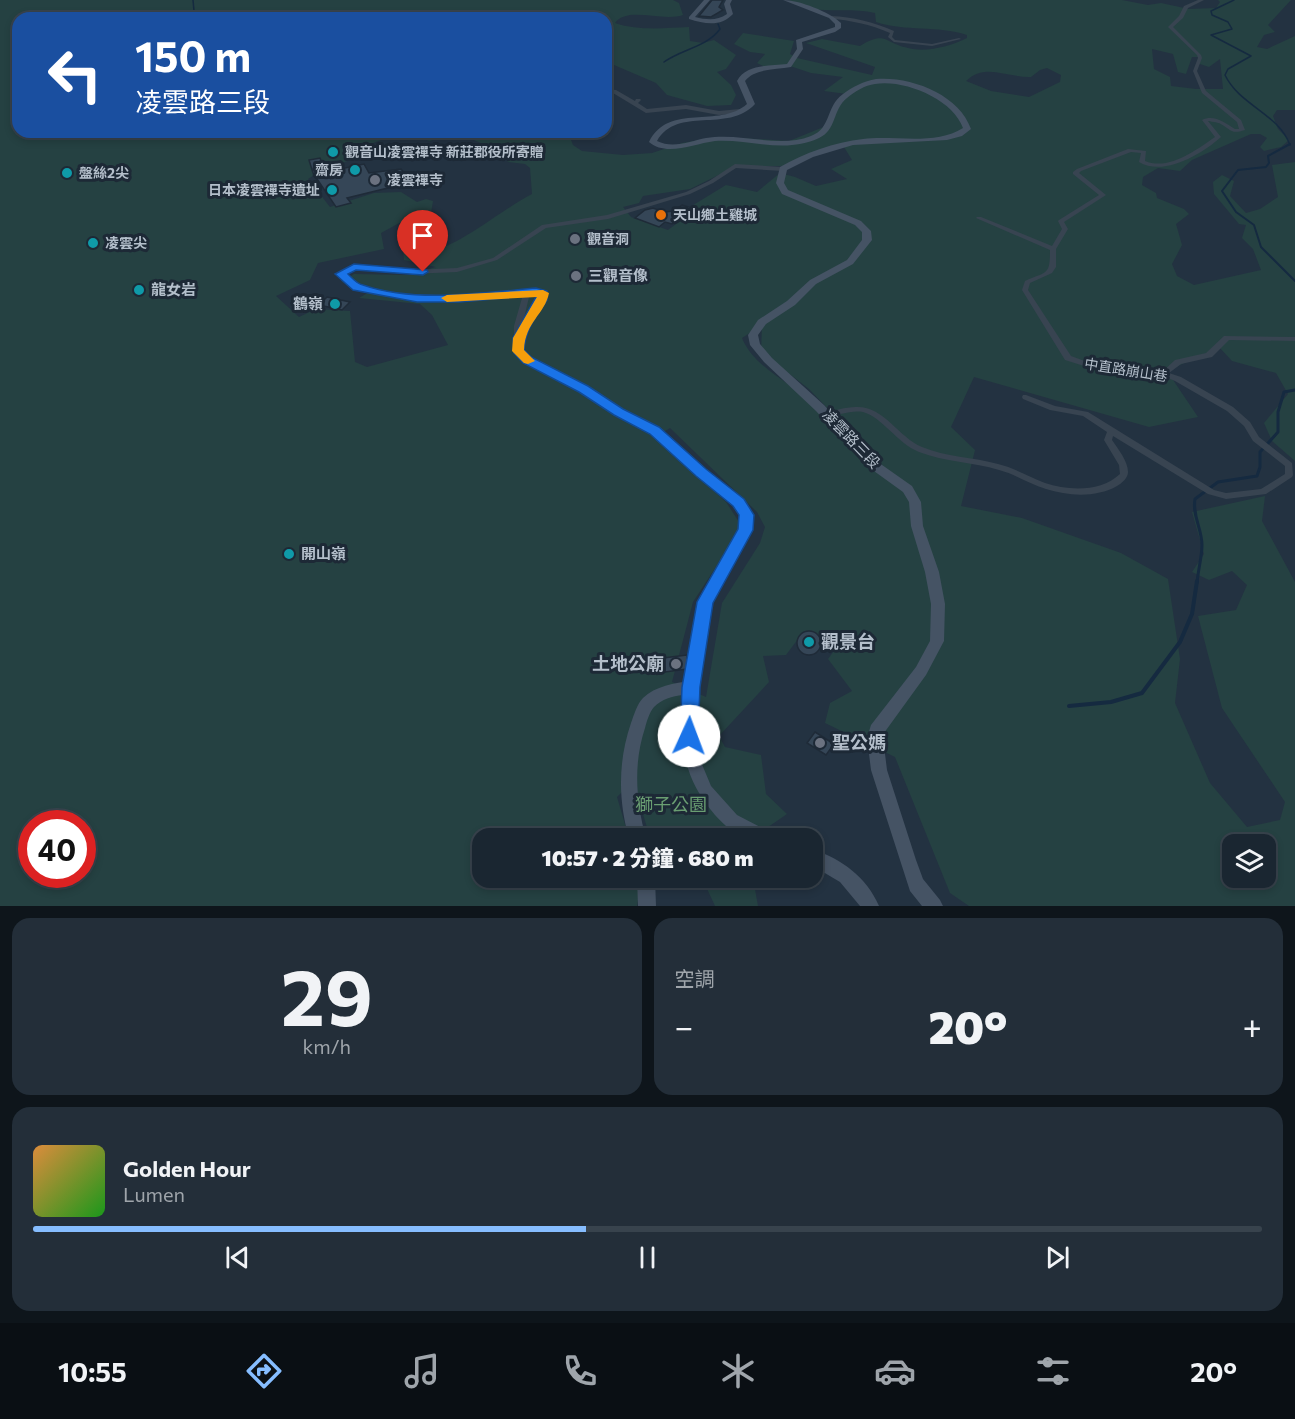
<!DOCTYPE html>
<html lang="zh-TW">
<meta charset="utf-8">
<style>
:root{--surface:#1a2631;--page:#232e39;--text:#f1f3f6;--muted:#9fa5ab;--line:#38434d;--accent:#86bdff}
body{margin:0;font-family:Commissioner,"Noto Sans TC",sans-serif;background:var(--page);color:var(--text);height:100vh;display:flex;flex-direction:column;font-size:22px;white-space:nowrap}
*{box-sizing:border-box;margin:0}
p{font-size:20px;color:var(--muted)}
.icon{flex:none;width:33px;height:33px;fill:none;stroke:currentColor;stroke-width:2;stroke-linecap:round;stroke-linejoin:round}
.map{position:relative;height:906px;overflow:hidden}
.panel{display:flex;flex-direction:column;gap:12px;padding:12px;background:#0e151b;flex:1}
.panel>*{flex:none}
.hud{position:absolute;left:12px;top:12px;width:600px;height:126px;border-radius:18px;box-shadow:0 3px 9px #0003,0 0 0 2px var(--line);background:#1a4fa0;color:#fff;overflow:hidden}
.tools{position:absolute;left:1222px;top:834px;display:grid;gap:12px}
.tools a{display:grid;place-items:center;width:54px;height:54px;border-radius:12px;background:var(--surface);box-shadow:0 3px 9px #0003,0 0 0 2px var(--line);font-size:30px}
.speed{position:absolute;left:18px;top:810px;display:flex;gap:12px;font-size:30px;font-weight:700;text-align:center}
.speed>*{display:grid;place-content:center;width:78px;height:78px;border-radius:50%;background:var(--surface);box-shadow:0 3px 9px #0003,0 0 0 2px var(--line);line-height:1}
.speed .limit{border:9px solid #d22;background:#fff;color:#111}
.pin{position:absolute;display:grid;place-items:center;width:51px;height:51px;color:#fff;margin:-62px -26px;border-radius:50% 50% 50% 0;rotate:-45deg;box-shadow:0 0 6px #0007}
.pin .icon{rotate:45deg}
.me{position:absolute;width:66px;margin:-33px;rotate:2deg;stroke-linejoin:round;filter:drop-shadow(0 0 4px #0008)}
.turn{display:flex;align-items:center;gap:21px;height:126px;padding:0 24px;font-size:27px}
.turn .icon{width:78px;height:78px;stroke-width:2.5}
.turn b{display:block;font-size:42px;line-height:51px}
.big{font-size:45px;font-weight:800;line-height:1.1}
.panel .card{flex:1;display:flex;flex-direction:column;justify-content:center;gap:9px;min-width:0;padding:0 21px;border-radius:18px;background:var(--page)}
.panel .dial{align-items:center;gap:0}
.dial b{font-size:78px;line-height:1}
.song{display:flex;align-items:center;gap:18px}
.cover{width:72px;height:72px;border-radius:9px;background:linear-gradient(135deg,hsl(30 70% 55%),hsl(120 70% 35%))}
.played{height:6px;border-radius:3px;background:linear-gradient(90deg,var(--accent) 45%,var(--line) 45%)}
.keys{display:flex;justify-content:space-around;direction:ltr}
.heat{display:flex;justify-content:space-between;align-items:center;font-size:33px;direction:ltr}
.panel .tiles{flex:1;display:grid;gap:12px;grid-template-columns:1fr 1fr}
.card:last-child{grid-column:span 2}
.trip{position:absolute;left:472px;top:828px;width:351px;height:60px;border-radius:18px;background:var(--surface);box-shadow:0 3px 9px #0003,0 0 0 2px var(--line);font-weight:800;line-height:60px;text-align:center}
.menu{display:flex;height:96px;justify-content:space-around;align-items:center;background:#0a0f14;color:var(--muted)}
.menu .icon{width:42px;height:42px}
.menu .selected{color:var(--accent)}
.menu b{font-size:27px;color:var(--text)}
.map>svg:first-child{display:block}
.green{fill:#254142;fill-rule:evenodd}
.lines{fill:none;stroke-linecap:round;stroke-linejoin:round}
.stream-far3{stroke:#152a40;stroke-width:1.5}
.stream-far2{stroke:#152a40;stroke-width:2}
.stream-far1{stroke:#152a40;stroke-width:3}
.stream{stroke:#152a40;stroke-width:4}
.building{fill:#354657;stroke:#1f2b38;stroke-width:1.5}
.street{fill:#384451;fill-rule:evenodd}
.secondary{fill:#455364;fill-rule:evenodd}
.route{fill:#1a73e8;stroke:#114b97;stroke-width:1.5}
.slow{fill:#f59e0b}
.culture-dot{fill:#0f9aa8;stroke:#1d2936;stroke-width:2}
.worship-dot{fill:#6b7280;stroke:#1d2936;stroke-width:2}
.food-dot{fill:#e8710a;stroke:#1d2936;stroke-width:2}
.labels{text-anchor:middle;stroke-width:6;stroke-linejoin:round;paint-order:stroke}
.far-poi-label{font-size:14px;font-weight:bold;fill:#b4bfcb;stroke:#1d2936;text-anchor:start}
.far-street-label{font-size:14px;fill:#b4bfcb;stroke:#1d2936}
.poi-label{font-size:15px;font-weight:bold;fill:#b4bfcb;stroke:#1d2936;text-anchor:start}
.street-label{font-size:15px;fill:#b4bfcb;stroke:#1d2936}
.near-poi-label{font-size:18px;font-weight:bold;fill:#b4bfcb;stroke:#1d2936;text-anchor:start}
.near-park-label{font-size:18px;fill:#6a9e72;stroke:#1d2936}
</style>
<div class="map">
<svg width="1295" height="906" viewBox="0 0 1295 906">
<rect width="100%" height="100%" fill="#233241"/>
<path class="green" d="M0 0H673L679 3 683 15C662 22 627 6 615 23 638 31 665 28 689 27L690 41 703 43 714 40 736 55 726 69 717 72 731 85 736 95 731 105 707 106 667 95 656 83 614 65 606 66V18H18V132H568L573 145 582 151 623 155 652 153 682 143 699 140 741 138 789 141 826 126 847 94 824 91 843 77 811 73 787 65 765 67 757 63 765 54 750 52 734 44 743 33 794 41 790 54 797 58 872 75 875 67 806 43 822 39 860 46C886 30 884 43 908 48 926 53 951 46 967 38V35C937 25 906 32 876 22L875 13C847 6 813 17 789 0H1122L1148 5 1161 3 1189 9 1216 8 1220 2 1218 0H1291L1268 25 1275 32 1264 35 1257 47 1267 49 1295 36V110H1277L1273 116 1278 129 1289 140 1281 147 1264 151 1260 147 1267 138 1260 134H1251L1192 160 1180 171 1158 168 1143 177 1142 185 1156 193 1157 198 1184 209 1189 214 1176 224 1182 245 1172 264 1177 276 1194 285 1261 270 1253 249 1242 238 1246 225 1239 224 1214 194 1213 182 1222 175 1234 181 1230 196 1246 213 1260 209 1278 197 1272 165 1295 162V461L1272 441 1264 423 1288 394 1276 373 1232 361 1219 347 1167 371 1198 417 1149 427 974 377 951 427 975 450 961 506 1022 518 1121 553 1168 579 1180 659 1175 703 1210 783 1247 827 1280 820 1285 802 1222 708 1198 616 1236 610 1247 585 1232 571 1209 580 1192 572 1204 554 1192 512 1265 496 1262 521 1295 582V906H969L950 893 895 757 825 723 830 703 852 691 828 659 836 648 804 631 786 655 763 656 769 682 719 736 725 747 761 755 766 794 787 814 752 838H654L649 834 636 791 630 784 617 797 629 838H483V878H637L639 894 637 906H0ZM1152 49 1173 54 1178 72 1186 74 1192 57H1198L1197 63 1209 67 1220 59 1223 89H1196L1171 86 1170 77 1154 69ZM1047 68 1061 75 1060 82 1029 97 991 91 966 81C985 62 1008 78 1031 77L1040 70ZM404 133 430 141 451 134H460L499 151 508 162 525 164 530 168 532 194C502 209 457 249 426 252 419 253 411 251 403 250L404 260 436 267 408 275 354 274 341 282 376 288 359 298 420 304 432 315 448 345 367 367 355 362 350 311 316 309 299 317 276 296 310 280 318 263 384 249 381 233 403 221 429 225 433 201 426 199 417 202 401 192 374 193 330 207 308 179 319 172 358 157 368 145 389 137ZM844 147 852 160 831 169 847 179 816 186 795 177 780 173 757 192 726 185 690 207 695 210 668 230 631 217 623 207 639 203 643 196 690 189 737 166H789L802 158ZM762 325 761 352 809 389 883 466 866 467C848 446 831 424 812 404 790 381 754 368 742 338ZM670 428 757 512 765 527 760 543 722 603 706 697 672 682 693 602 737 535 739 522 726 502 656 437ZM32 824H82V874H32ZM1233 844H1266V878H1233Z
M702 878H753L758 906H715Z"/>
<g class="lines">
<path class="stream-far3" d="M1234 0 1211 11 1212 15 1228 22 1232 29 1211 35 1251 56 1228 69 1225 75C1240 106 1278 113 1290 145
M189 18 194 11 193 0
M664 62C682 49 707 47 720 29L718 24"/>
<path class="stream-far2" d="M1290 144 1268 156 1269 163 1266 167 1238 170 1222 191 1236 212 1254 225 1261 247 1295 281"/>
<path class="stream-far1" d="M1197 583C1198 570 1202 557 1202 545 1202 529 1192 515 1195 499L1218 482 1257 476 1260 467V452L1278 432V412L1284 392 1295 390"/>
<path class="stream" d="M1069 706 1111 702 1142 693 1180 642 1192 614 1197 581"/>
</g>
<path class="building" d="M712 0H723L719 7 723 10 711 17 699 16Z
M320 158 326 172 364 164 369 173 401 169 409 179 394 182 396 186 347 198 351 203 336 207 313 173 309 160Z
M682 205 692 208 672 224 665 222 659 227 635 218 645 210 653 208 664 212 674 211Z
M327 297 350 302 342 310 319 305Z
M797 643a12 12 0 1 1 24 0a12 12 0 1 1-24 0Z
M687 655V669L665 672 663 658Z
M815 732 834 744 826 755 807 743Z"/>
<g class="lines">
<path class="street" d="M1198 0H1204L1188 8 1183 18 1173 27 1201 55 1202 58 1197 71 1206 91 1241 120 1245 130C1230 135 1231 129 1219 123 1219 123 1209 121 1208 121L1221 137C1202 154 1164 177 1139 162L1141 153 1131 152 1081 171 1079 173 1106 195 1064 222 1068 229 1056 249V267L1052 273 1030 283 1028 290 1071 356 1101 367 1162 372 1175 360 1206 353 1224 336 1295 337V341L1229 340 1212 357 1181 364 1169 373 1181 377 1233 407 1250 422 1259 437 1292 463 1293 475 1292 477 1266 494 1226 499 1208 494 1113 436 1112 440C1118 449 1128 461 1128 472 1128 478 1122 483 1117 486 1096 498 1068 496 1046 489 1029 484 1015 474 999 470 973 462 945 462 919 452 897 443 882 417 863 412 851 410 838 415 827 418L824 417 823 415 824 413C834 411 845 407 856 407 884 406 898 437 922 447 946 457 973 457 998 464 1015 468 1029 477 1045 483 1069 491 1101 492 1120 474L1119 465 1104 440 1107 432 1083 416 1050 410 1023 399 1022 397 1023 395H1026L1055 406 1088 412 1214 490 1226 493 1261 489 1285 474V466L1253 441 1244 426 1227 411 1175 381 1163 376 1100 371 1065 360 1022 290 1025 281C1047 271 1050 276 1050 250L976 218 977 217H981L1052 246 1062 229 1058 221 1059 220 1099 195 1073 174V172L1077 169 1128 149 1146 151 1145 161C1169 171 1196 150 1215 137L1202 120C1214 114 1225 123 1235 129H1239L1237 122 1202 93 1193 71 1198 58 1197 55 1168 27 1179 16 1184 6Z
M831 16C853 17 873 22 894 31L892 37 895 40 932 44 959 38 961 39 932 46 894 42 888 37 890 33C870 24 851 21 829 18V16Z
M606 89 616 90 635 101 636 99H640L641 100 638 103 647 109 686 105 719 111 740 109 743 111 740 113 719 115 686 109 646 113 613 93H606Z
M735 164 783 167 786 169 783 171 736 168 713 183 690 194 608 219 546 228 497 260 457 272 410 274 355 269 345 274C349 277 352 281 356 283 385 301 461 298 494 295 511 293 529 288 545 292L546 293 522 339V350L530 358 587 387 621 410 658 429 704 471 741 500 750 515 749 530 710 602 696 687 695 690 691 691 687 690 686 687 700 602 741 530 742 515 735 504 698 475 652 433 615 414 581 391 524 362 514 351V326L522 298 518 297 463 301 402 299 375 295 351 287 338 274 354 265 410 270 457 268 493 258 542 225 607 215 686 192 709 181ZM536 294H539L538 297 522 327 529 297 527 295Z"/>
<path class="secondary" d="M704 0H710L695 17C707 20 717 21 727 14L724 4 726 0H732L730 4 733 14C721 27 705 24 689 19V17Z
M783 0C799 0 830 12 841 23V28L835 32 802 42 803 49 791 67C776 70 755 68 745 81L755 104C727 134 678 105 657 141 673 149 691 141 706 138 741 132 778 149 811 136 832 128 825 107 843 94 852 87 864 81 876 79 910 76 959 94 971 129L962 136 947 140 853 145 813 157 787 170 784 183 788 190 861 221 871 231 872 240 853 264 816 284 795 305 766 324 758 335 760 344 772 358 824 405 875 460 912 486 921 502 923 526 939 572 945 604 944 641 926 675 884 733 883 738 887 770 916 860 923 879 940 900 943 906H922L910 891 871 770 867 738 871 725 916 667 930 641 931 604 925 572 911 526 909 502 903 492 867 466 816 411 764 362 750 345 748 335 758 320 787 301 810 280 847 260 862 240V232L855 225 782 194 776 183 780 167C804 153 835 142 863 139 894 135 935 146 963 128 953 99 904 79 875 84 865 85 854 92 847 98 832 110 837 130 819 138 786 154 750 139 715 141 700 143 685 149 670 149 662 149 655 147 649 142 669 102 719 129 747 104L737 81C746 64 770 66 787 64L797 49 796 40 835 27V24L829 18Z
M691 681 696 682 699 687 697 736 701 762 711 786 737 815 770 832 772 838C765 838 756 840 749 838 736 836 724 825 715 815 681 775 681 745 683 695 672 696 662 699 654 707 649 713 647 721 645 728 633 764 636 802 646 838H629C618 800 618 761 631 723 634 715 637 704 643 698 655 686 675 683 691 681Z
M813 849C842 860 866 876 879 906H860L840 882 813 866Z
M637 878H655L656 906H638Z"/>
</g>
<path class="route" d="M354 264 427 270 428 272 423 275 356 270 348 274C352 278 357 284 363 285 415 303 482 293 536 288L547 291V300C536 316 525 330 524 350L531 357 588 386 623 409 659 427 706 469 744 499 754 515 753 530 713 603 700 687 698 736 695 742 689 744 682 742 680 736 682 687 697 602 738 529 739 515 733 506 696 476 650 434 614 415 579 392 523 363 514 353 513 338 537 295 459 302H417L353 290 335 274Z"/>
<path class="slow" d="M543 290 549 293C545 314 525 322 524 350L535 361 528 364 524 363 512 351 513 338 537 297 447 302 441 298 447 295Z"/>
<g class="culture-dot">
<circle cx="333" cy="152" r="6"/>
<circle cx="355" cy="170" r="6"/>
<circle cx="67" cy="173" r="6"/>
<circle cx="332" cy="190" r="6"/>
<circle cx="93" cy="243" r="6"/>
<circle cx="139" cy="290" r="6"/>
<circle cx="335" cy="304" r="6"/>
<circle cx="289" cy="554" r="6"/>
<circle cx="809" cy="642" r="6"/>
</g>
<g class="worship-dot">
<circle cx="375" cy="180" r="6"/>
<circle cx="575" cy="239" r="6"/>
<circle cx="576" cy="276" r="6"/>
<circle cx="676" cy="664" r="6"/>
<circle cx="820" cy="743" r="6"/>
</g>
<circle class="food-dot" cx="661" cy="215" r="6"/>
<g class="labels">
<g class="far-poi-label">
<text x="345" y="157">觀音山凌雲禪寺 新莊郡役所寄贈</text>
<text x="343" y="175" text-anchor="end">齋房</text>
<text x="79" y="178">盤絲2尖</text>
<text x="387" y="185">凌雲禪寺</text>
<text x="320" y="195" text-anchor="end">日本凌雲禪寺遺址</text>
<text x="673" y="220">天山鄉土雞城</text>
<text x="587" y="244">觀音洞</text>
<text x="105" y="248">凌雲尖</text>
</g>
<g class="far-street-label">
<text transform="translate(1126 370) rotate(9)" y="5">中直路崩山巷</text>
</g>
<g class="poi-label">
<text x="588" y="281">三觀音像</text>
<text x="151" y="295">龍女岩</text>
<text x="323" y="309" text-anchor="end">鶴嶺</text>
<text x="301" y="559">開山嶺</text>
</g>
<g class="street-label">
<text transform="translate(851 439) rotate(46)" y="5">凌雲路三段</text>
</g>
<g class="near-poi-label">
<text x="821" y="648">觀景台</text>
<text x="664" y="670" text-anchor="end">土地公廟</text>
<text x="832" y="749">聖公媽</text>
</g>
<g class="near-park-label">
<text x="671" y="811">獅子公園</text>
</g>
</g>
</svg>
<div class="tools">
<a><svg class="icon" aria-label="layers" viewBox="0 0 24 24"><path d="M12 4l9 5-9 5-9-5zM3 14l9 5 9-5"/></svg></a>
</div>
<div class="speed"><div class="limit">40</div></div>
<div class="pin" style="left:423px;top:272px;background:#d93025"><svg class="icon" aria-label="arrive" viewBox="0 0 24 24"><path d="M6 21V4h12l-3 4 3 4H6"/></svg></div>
<svg class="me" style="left:689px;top:736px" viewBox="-20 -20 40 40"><circle r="19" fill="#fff"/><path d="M0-13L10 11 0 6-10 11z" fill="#1a73e8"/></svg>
<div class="trip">10:57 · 2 分鐘 · 680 m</div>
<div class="hud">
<div class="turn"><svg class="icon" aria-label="left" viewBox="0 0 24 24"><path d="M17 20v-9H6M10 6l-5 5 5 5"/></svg><div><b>150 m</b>凌雲路三段</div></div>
</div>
</div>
<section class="panel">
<div class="tiles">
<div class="card dial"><b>29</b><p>km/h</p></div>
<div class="card"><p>空調</p>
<div class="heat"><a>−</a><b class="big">20°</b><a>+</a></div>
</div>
<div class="card">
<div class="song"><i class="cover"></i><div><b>Golden Hour</b><p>Lumen</p></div></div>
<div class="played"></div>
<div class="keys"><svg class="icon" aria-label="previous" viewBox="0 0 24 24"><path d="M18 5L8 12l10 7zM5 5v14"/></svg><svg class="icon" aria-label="pause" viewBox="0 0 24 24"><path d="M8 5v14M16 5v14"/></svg><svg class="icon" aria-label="next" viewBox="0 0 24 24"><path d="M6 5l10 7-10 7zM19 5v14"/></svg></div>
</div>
</div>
</section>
<nav class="menu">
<b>10:55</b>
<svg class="icon selected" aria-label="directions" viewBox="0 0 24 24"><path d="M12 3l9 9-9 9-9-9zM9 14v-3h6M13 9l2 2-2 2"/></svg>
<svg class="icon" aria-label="music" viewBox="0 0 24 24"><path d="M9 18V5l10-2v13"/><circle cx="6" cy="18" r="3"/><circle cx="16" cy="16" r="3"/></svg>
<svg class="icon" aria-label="phone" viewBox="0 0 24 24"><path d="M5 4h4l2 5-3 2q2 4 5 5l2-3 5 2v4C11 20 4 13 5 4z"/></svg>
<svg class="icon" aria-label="climate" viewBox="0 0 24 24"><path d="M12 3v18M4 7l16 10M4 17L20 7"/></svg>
<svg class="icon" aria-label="car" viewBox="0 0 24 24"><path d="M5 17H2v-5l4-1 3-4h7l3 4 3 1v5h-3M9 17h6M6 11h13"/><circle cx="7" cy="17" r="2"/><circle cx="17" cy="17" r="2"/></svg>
<svg class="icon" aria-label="filters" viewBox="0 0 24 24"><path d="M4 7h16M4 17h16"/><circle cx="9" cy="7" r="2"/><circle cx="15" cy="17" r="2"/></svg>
<b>20°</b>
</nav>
